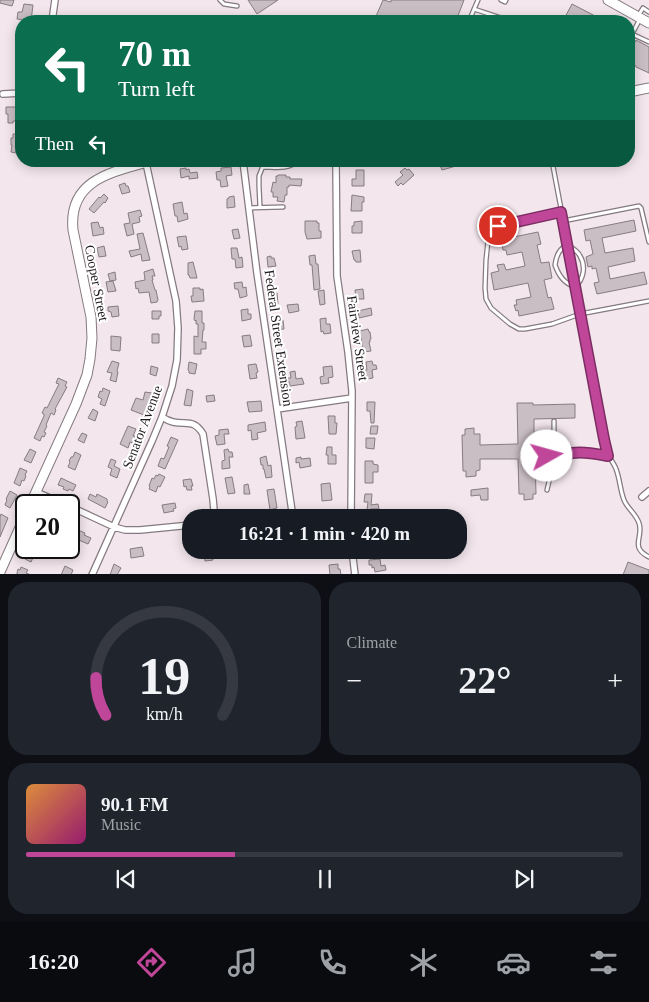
<!DOCTYPE html>
<meta charset="utf-8">
<style>
:root{--surface:#171b24;--page:#20242c;--text:#f1f3f6;--muted:#9ea1a6;--line:#363941;--accent:#bf4699}
body{margin:0;font-family:Georgia,serif;background:var(--page);color:var(--text);height:100vh;display:flex;flex-direction:column;font-size:19px;white-space:nowrap}
*{box-sizing:border-box;margin:0}
p{font-size:16px;color:var(--muted)}
.icon{flex:none;width:28px;height:28px;fill:none;stroke:currentColor;stroke-width:2;stroke-linecap:round;stroke-linejoin:round}
.map{position:relative;height:574px;overflow:hidden}
.side{display:flex;flex-direction:column;gap:8px;padding:8px;background:#0d0f14;flex:1}
.side>*{flex:none}
.top-card{position:absolute;left:15px;top:15px;width:620px;height:152px;border-radius:20px;box-shadow:0 2px 12px #0003;background:#0b6e4f;color:#fff;overflow:hidden}
.speed{position:absolute;left:15px;top:494px;display:flex;gap:10px;font-size:25px;font-weight:700;text-align:center}
.speed>*{display:grid;place-content:center;width:65px;height:65px;border-radius:50%;background:var(--surface);box-shadow:0 2px 12px #0003;line-height:1}
.speed .limit{border:2px solid #111;border-radius:8px;background:#fff;color:#111}
.pin{position:absolute;display:grid;place-items:center;width:42px;height:42px;color:#fff;margin:-21px;border:2px solid #fff;border-radius:50%;box-shadow:0 1px 5px #0007}
.me{position:absolute;width:55px;margin:-28px;rotate:83deg;stroke-linejoin:round;filter:drop-shadow(0 0 4px #0008)}
.turn{display:flex;align-items:center;gap:18px;height:105px;padding:0 20px;font-size:22px}
.turn .icon{width:65px;height:65px;stroke-width:2.5}
.turn b{display:block;font-size:35px;line-height:42px}
.then{display:flex;align-items:center;height:48px;padding:0 20px;background:#0003;gap:10px;font-size:19px}
.big{font-size:38px;font-weight:700;line-height:1.1}
.side .widget{flex:1;display:flex;flex-direction:column;justify-content:center;gap:8px;min-width:0;padding:0 18px;border-radius:20px;background:var(--page)}
.side .dial{align-items:center;gap:0}
.dial svg{height:130px;overflow:visible;fill:none;stroke:var(--line);stroke-width:7;stroke-linecap:round;text-anchor:middle}
.dial text{fill:var(--text);stroke:none}
.song{display:flex;align-items:center;gap:15px}
.cover{width:60px;height:60px;border-radius:8px;background:linear-gradient(135deg,hsl(30 70% 55%),hsl(320 70% 35%))}
.played{height:5px;border-radius:2px;background:linear-gradient(90deg,var(--accent) 35%,var(--line) 35%)}
.keys{display:flex;justify-content:space-around;direction:ltr}
.heat{display:flex;justify-content:space-between;align-items:center;font-size:28px;direction:ltr}
.side .tiles{flex:1;display:grid;gap:8px;grid-template-columns:1fr 1fr}
.widget:last-child{grid-column:span 2}
.trip{position:absolute;left:182px;top:509px;width:285px;height:50px;border-radius:20px;background:var(--surface);box-shadow:0 2px 12px #0003;font-weight:700;line-height:50px;text-align:center}
.dock{display:flex;height:80px;justify-content:space-around;align-items:center;background:#090b0e;color:var(--muted)}
.dock .icon{width:35px;height:35px}
.dock .current{color:var(--accent)}
.dock b{font-size:22px;color:var(--text)}
.map>svg:first-child{display:block}
.building{fill:#cabec5;stroke:#877c82}
.lines{fill:none;stroke-linecap:round;stroke-linejoin:round}
.lane-casing{stroke:#857a81;stroke-width:5.5}
.street-casing{stroke:#857a81;stroke-width:8}
.secondary-casing{stroke:#857a81;stroke-width:11}
.lane{stroke:#fff;stroke-width:3}
.street{stroke:#fff;stroke-width:5.5}
.secondary{stroke:#fff;stroke-width:9}
.route-casing{stroke:#7c2e63;stroke-width:12}
.route{stroke:#bf4699;stroke-width:9}
.labels{text-anchor:middle;stroke-width:4;stroke-linejoin:round;paint-order:stroke}
.street-label{font-size:14px;fill:#1f1a1d;stroke:#fff}
</style>
<div class="map">
<svg width="649" height="575" viewBox="0 0 649 575">
<rect width="100%" height="100%" fill="#f3e6ed"/>
<path class="building" d="M0 0H14L12 6 0 3Z
M248 0H278L257 14Z
M383 0 391 2V0H464L456 21H374Z
M24 4 33 5 31 21 17 19 18 12H22Z
M572 4 599 18 597 21H563Z
M636 40 649 47V73L636 67V66L629 62V54Z
M6 107H19V121H13V123H8V114H6Z
M13 134H17L16 153 11 152 12 145H11V138H13Z
M444 161H454L456 166 442 170 439 163Z
M231 167 232 175 226 176 228 186 221 187 220 180H217L216 172 221 171V168Z
M186 168V170L189 169 190 173 197 172 198 178 189 179V176L181 178 180 169Z
M405 168 407 170 409 169 414 175 403 185 401 183 398 186 395 182 403 175 400 172Z
M356 170H364V186H352V179H356Z
M278 175H286V177H290V179H302L301 186 289 185V187H287V195H285L284 202 277 201 278 197H273V192H271L273 182 276 183V176H278Z
M125 183 126 186H128L130 192 122 194 119 185Z
M104 194 108 198 105 203 104 202 94 213 89 209 99 197 100 198Z
M352 195 364 197V202H362V211H351Z
M234 196 235 207 227 208V199L229 198V197Z
M182 202 184 214 187 213 188 219 178 222 177 216H175L173 204Z
M140 210 142 216 139 217 140 222 132 224 134 234 127 236 124 224 130 223 128 213Z
M634 220 636 231 602 238 605 253 633 248 635 261 608 267 610 279 644 272 647 284 597 294 594 283 599 282 596 268 592 269V266L588 267 586 257 593 254 590 240 586 241 584 230Z
M305 221H317V223H319V231H321V238L307 239 305 232Z
M362 221V233H352V226H354V222Z
M98 222 100 228 103 227 104 234 93 236 91 223Z
M238 229 240 238 234 239 232 230Z
M538 232 541 244 537 245 541 263 549 262 552 278 544 280 548 298 551 297 554 309 519 316 518 310 516 311 514 305H517L516 300 531 297 528 283 494 290 491 273 499 271 497 265 504 264 506 270 525 266 522 252 507 255 506 250H503L502 245 506 244 504 239Z
M143 233 150 260 142 261 141 254 131 257 129 251 140 249 137 234Z
M186 236 188 249 182 250 181 246 179 247 177 237Z
M104 246 106 256 99 257 97 248Z
M231 248H237L239 258 242 257 243 267 236 268 235 259H232Z
M360 250 361 262H356L355 260H354L352 251Z
M315 255 316 264H318L320 289 314 290 312 265H310L309 256Z
M271 256V258H274L276 266 268 267 267 257Z
M193 262 197 278H190L189 275H188V263Z
M153 269 155 276H152L153 280H152L155 290H156L158 300 157 302 151 303 149 292 139 293 138 288 136 289 135 282 145 280 144 272Z
M115 272 116 280 110 281 108 274Z
M113 281 116 291 108 292 106 282Z
M242 282 243 288 246 287 247 296 240 298 238 289H235L234 283Z
M193 288H200V290L203 289 204 301 192 302 191 296H193Z
M363 289 364 299H356L355 290Z
M324 290 325 304 320 305 318 291Z
M277 293 278 304H274L272 294Z
M298 304 299 311 289 313 287 305Z
M118 306 119 316 112 317 111 312 108 311V307Z
M371 308 372 315 359 318 358 311Z
M248 309V314H251V319L242 321 241 310Z
M152 311H161V316H159V319H152Z
M195 311H202V323H204V330H203L202 342H206V349H201V354H194V336L198 337V324H196V320L195 321 194 319Z
M326 318V324H330L331 333 324 334 323 331 321 332 320 319Z
M283 320 284 329 277 330 276 321Z
M368 329 369 332H370L371 339H370V342H369L371 351 363 352 360 331Z
M152 334H159V343H152Z
M250 335 252 346 244 347 242 336Z
M111 336 121 337 120 351 111 350Z
M112 361 119 363 117 371 118 372 116 382 110 380 112 373 107 372Z
M372 361 373 365H376L377 369 372 370 373 378 366 379 364 370H367L366 362Z
M189 362 197 364 195 374 189 373V371L188 370Z
M255 364H256L258 372 256 373 257 378 250 379 248 365Z
M151 366 158 368 156 376 150 374Z
M332 366 333 377 328 378 329 383 321 384 320 377 324 376 323 367Z
M295 371 296 379 302 378 304 384 290 386 288 378H291L290 372Z
M58 378 67 382 65 386 67 387 55 409 56 410 54 415 51 413 46 425 47 426 44 432 46 433 44 437 42 436 40 441 34 438 44 416V414L42 413 45 407 47 408 59 384 56 383Z
M103 388 110 391 105 406 100 404 102 399 98 397 100 391 102 392Z
M187 389 193 391 191 406 184 405Z
M145 392 152 393 147 410 144 415 131 410 136 398 143 400Z
M214 395 215 401 207 402 206 396Z
M261 401 262 411 249 412 247 402Z
M367 402H375L374 423H371L370 411H367Z
M517 403H533V405L575 404V418L534 419V443H539V458H535L536 494H533V499L524 500V494H519L518 459H480V470L476 471V476L466 477V471H463L462 435H465V429L474 428V434H480V445L518 444Z
M93 409 98 412 95 421 88 418Z
M328 416H335V423H337L336 434H329Z
M302 421 305 438 296 439 295 427 297 426 296 422Z
M265 422 266 431 257 433 258 439 252 440 251 430 248 431V425Z
M128 426 136 429 133 436H135L132 443 130 442 128 448 120 444Z
M371 426H378L377 434H370Z
M228 429 229 434H224L225 444 217 445 215 436 219 435V430Z
M82 433 87 435 84 443 78 440Z
M171 437 178 440 165 469 158 466 161 458 164 459 169 447 167 446Z
M366 438H375L374 449 366 448Z
M327 447H332V455H336V464H328V455H326Z
M30 449 36 452 31 463 24 460Z
M228 449 229 452H232L233 457H229L230 468 222 469V461L225 460 224 450Z
M75 452 81 455 75 470 68 467 70 462 69 461 71 457H73Z
M266 456 268 466 271 465 272 477 266 478 264 469H263V465H261L260 458Z
M301 457V459L310 458 311 466 300 468 299 462 296 463V458Z
M111 459 116 461 114 466 120 469 117 478 110 475 112 469 108 467Z
M365 461H373V464L378 465V472H373V483H365Z
M20 468 27 471 25 475 26 476 24 481 22 480 20 486 14 483Z
M159 474 165 477 160 487 158 486 156 492 149 489 150 487 149 486 152 478 154 479 156 475 158 476Z
M232 477 235 493 228 494 225 478Z
M61 478 76 485 73 491 69 489 68 491 63 489 64 487 58 485Z
M191 479 193 486H191L192 490H187L186 486 184 487 183 480Z
M330 483 332 500 322 501 321 484Z
M248 484 250 494H244V485Z
M488 488V500H481L480 495 471 496V490Z
M274 489 277 508 270 510 267 490Z
M10 491 17 495 10 508 5 505 7 500 6 499Z
M90 494 96 497 97 494 107 499V501L108 502 105 508 88 499Z
M365 494H372L371 505 378 504 379 509H371V518H366L368 502H364Z
M175 503 176 508 173 509 174 511 164 513 162 505Z
M245 512 246 518H231V515Z
M1 514 8 518 0 537V517Z
M76 529 85 533 84 535 91 538 88 544 72 537Z
M142 547 144 556 131 558 130 549Z
M29 548 36 551 31 562 25 559Z
M209 553H212L213 560 205 561 204 554Z
M380 559 381 566 385 565 386 570 375 572 374 567 372 568V565H369V560Z
M628 562 649 570V575H623Z
M114 564 121 568 117 575H110Z
M338 564V569H340L341 575H330L329 565Z
M65 566 73 570 71 575H61Z
M21 567 28 570 26 573 31 575H17V573L18 569 20 570Z"/>
<g class="lines">
<defs>
<path id="lane" d="M220 0 224 4 237 6
M501 0 505 2 506 0
M474 9 510 21
M638 16 643 8 649 12
M469 21 478 0
M632 34 640 19
M629 39 632 34 649 42
M552 161 607 452C609 458 614 463 616 469 620 479 620 490 624 500 627 508 636 514 639 523 644 537 629 547 649 557
M263 167C275 167 288 170 298 161
M260 207 259 186V176L265 161
M249 208 283 207
M561 212 498 226 491 231 488 241 486 260 485 288 486 299 491 308 510 324 519 329H525L552 324 580 314 649 301
M563 221 639 206 641 208 649 242
M567 245C572 248 577 250 580 256 586 266 584 279 575 287 564 283 559 276 555 265 556 256 559 249 567 245Z
M554 421V442
M568 454 556 442C545 443 541 458 553 460 560 461 565 454 572 453 583 451 596 454 607 456
M547 490 554 460
M207 550V551"/>
<path id="street" d="M52 21 55 0
M3 94 21 93
M243 161 257 273 293 518
M336 161 337 276 348 352 352 391 351 518
M277 409 352 398
M162 417C165 419 169 421 173 422 187 425 194 419 203 434L213 499 214 510 210 518
M36 492 66 505
M642 497 649 491
M69 506 114 527 125 530H140L191 525
M352 550 355 575
M92 575 152 441 162 417 172 386 177 360 178 328 176 301 146 163"/>
<path id="secondary" d="M608 0 649 23
M629 92 649 88
M30 505 76 404 87 375 90 359 92 338 91 317 73 230C68 179 113 172 151 161
M0 572 26 514"/>
</defs>
<use href="#lane" class="lane-casing"/>
<use href="#street" class="street-casing"/>
<use href="#secondary" class="secondary-casing"/>
<use href="#lane" class="lane"/>
<use href="#street" class="street"/>
<use href="#secondary" class="secondary"/>
</g>
<g class="lines">
<defs>
<path id="route" d="M498 226 561 212 604 439 608 456C597 454 584 451 572 453 566 454 561 461 554 460 550 460 550 459 547 456"/>
</defs>
<use href="#route" class="route-casing"/>
<use href="#route" class="route"/>
</g>
<g class="labels">
<g class="street-label">
<text transform="translate(97 283) rotate(79)" y="5">Cooper Street</text>
<text transform="translate(279 338) rotate(82)" y="5">Federal Street Extension</text>
<text transform="translate(358 338) rotate(82)" y="5">Fairview Street</text>
<text transform="translate(142 427) rotate(-69)" y="5">Senator Avenue</text>
</g>
</g>
</svg>
<div class="speed"><div class="limit">20</div></div>
<div class="pin" style="left:498px;top:226px;background:#d93025"><svg class="icon" aria-label="arrive" viewBox="0 0 24 24"><path d="M6 21V4h12l-3 4 3 4H6"/></svg></div>
<svg class="me" style="left:547px;top:456px" viewBox="-20 -20 40 40"><circle r="19" fill="#fff"/><path d="M0-13L10 11 0 6-10 11z" fill="#bf4699"/></svg>
<div class="trip">16:21 · 1 min · 420 m</div>
<div class="top-card">
<div class="turn"><svg class="icon" aria-label="left" viewBox="0 0 24 24"><path d="M17 20v-9H6M10 6l-5 5 5 5"/></svg><div><b>70 m</b>Turn left</div></div>
<div class="then">Then<svg class="icon" aria-label="left" viewBox="0 0 24 24"><path d="M17 20v-9H6M10 6l-5 5 5 5"/></svg></div>
</div>
</div>
<section class="side">
<div class="tiles">
<div class="widget dial"><svg viewBox="0 0 100 80">
<path d="M14 69A42 42 0 1 1 86 69"/>
<path d="M14 69A42 42 0 0 1 8 46" stroke="#bf4699"/>
<text x="50" y="56" font-size="32" font-weight="700">19</text>
<text x="50" y="72" font-size="11">km/h</text>
</svg></div>
<div class="widget"><p>Climate</p>
<div class="heat"><a>−</a><b class="big">22°</b><a>+</a></div>
</div>
<div class="widget">
<div class="song"><i class="cover"></i><div><b>90.1 FM</b><p>Music</p></div></div>
<div class="played"></div>
<div class="keys"><svg class="icon" aria-label="previous" viewBox="0 0 24 24"><path d="M18 5L8 12l10 7zM5 5v14"/></svg><svg class="icon" aria-label="pause" viewBox="0 0 24 24"><path d="M8 5v14M16 5v14"/></svg><svg class="icon" aria-label="next" viewBox="0 0 24 24"><path d="M6 5l10 7-10 7zM19 5v14"/></svg></div>
</div>
</div>
</section>
<nav class="dock">
<b>16:20</b>
<svg class="icon current" aria-label="directions" viewBox="0 0 24 24"><path d="M12 3l9 9-9 9-9-9zM9 14v-3h6M13 9l2 2-2 2"/></svg>
<svg class="icon" aria-label="music" viewBox="0 0 24 24"><path d="M9 18V5l10-2v13"/><circle cx="6" cy="18" r="3"/><circle cx="16" cy="16" r="3"/></svg>
<svg class="icon" aria-label="phone" viewBox="0 0 24 24"><path d="M5 4h4l2 5-3 2q2 4 5 5l2-3 5 2v4C11 20 4 13 5 4z"/></svg>
<svg class="icon" aria-label="climate" viewBox="0 0 24 24"><path d="M12 3v18M4 7l16 10M4 17L20 7"/></svg>
<svg class="icon" aria-label="car" viewBox="0 0 24 24"><path d="M5 17H2v-5l4-1 3-4h7l3 4 3 1v5h-3M9 17h6M6 11h13"/><circle cx="7" cy="17" r="2"/><circle cx="17" cy="17" r="2"/></svg>
<svg class="icon" aria-label="filters" viewBox="0 0 24 24"><path d="M4 7h16M4 17h16"/><circle cx="9" cy="7" r="2"/><circle cx="15" cy="17" r="2"/></svg>
</nav>
